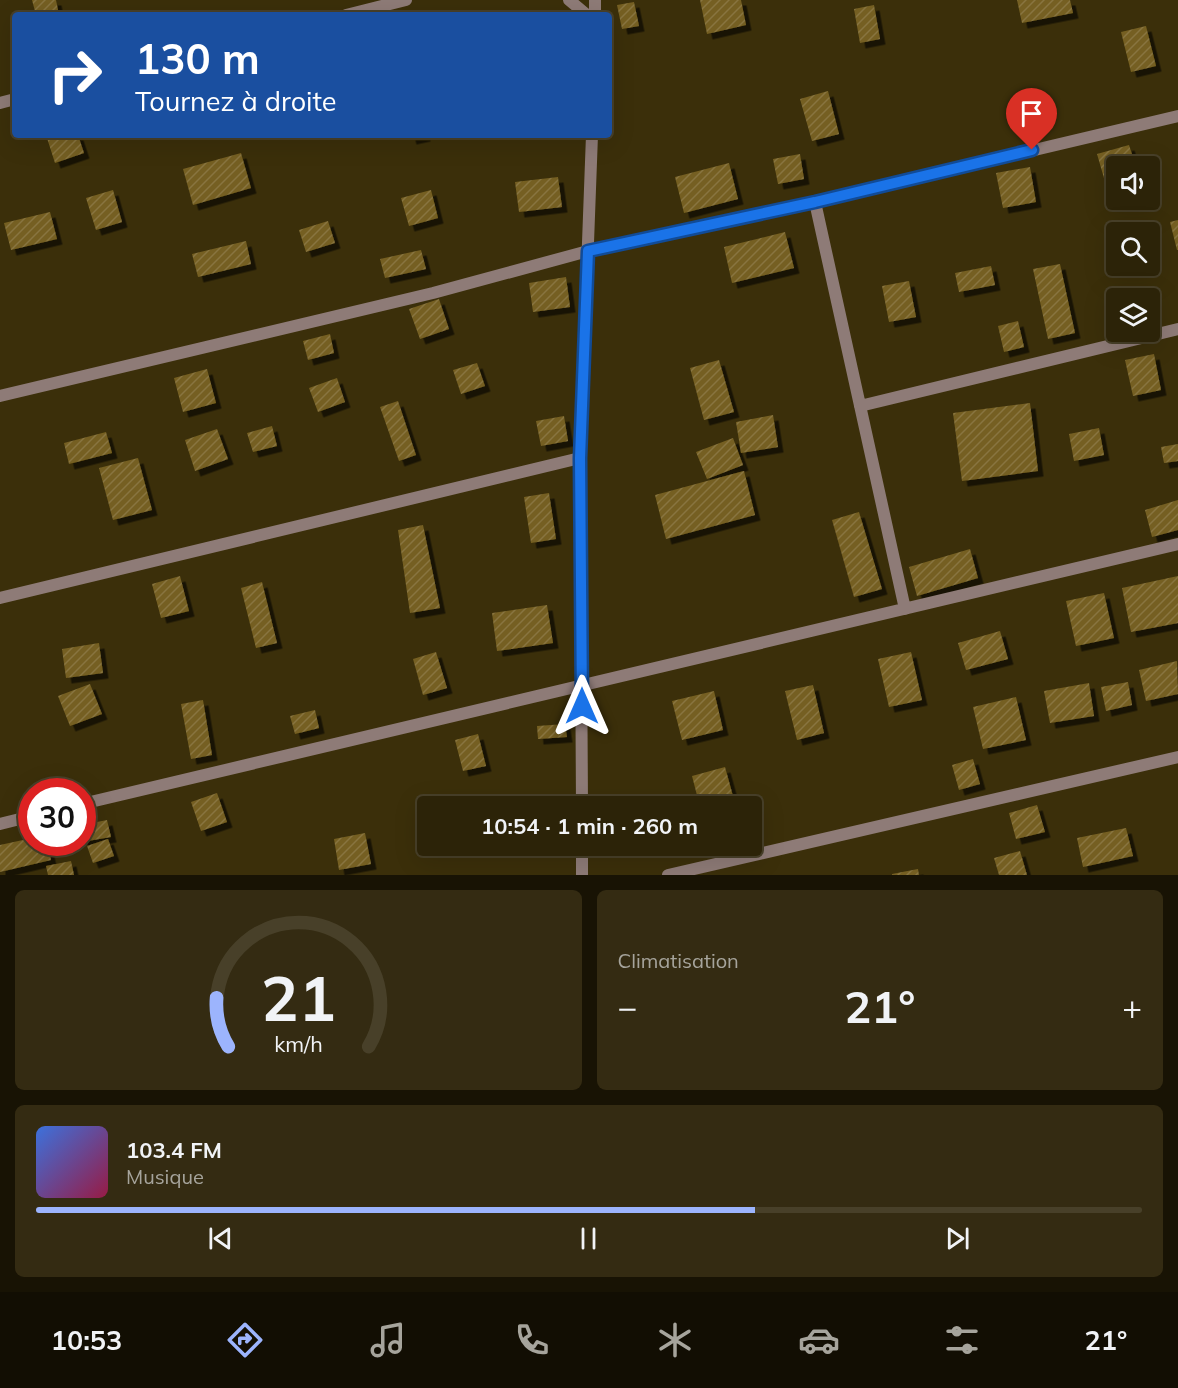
<!DOCTYPE html>
<html lang="fr">
<meta charset="utf-8">
<style>
:root{--surface:#2c2308;--page:#342b12;--text:#f1f3f6;--muted:#a6a49c;--line:#484029;--accent:#9cb4fd}
body{margin:0;font-family:Mulish,sans-serif;background:var(--page);color:var(--text);height:100vh;display:flex;flex-direction:column;font-size:22px;white-space:nowrap}
*{box-sizing:border-box;margin:0}
p{font-size:20px;color:var(--muted)}
.icon{flex:none;width:33px;height:33px;fill:none;stroke:currentColor;stroke-width:2;stroke-linecap:round;stroke-linejoin:round}
.map{position:relative;height:875px;overflow:hidden}
.panel{display:flex;flex-direction:column;gap:15px;padding:15px;background:#181304;flex:1}
.panel>*{flex:none}
.banner{position:absolute;left:12px;top:12px;width:600px;height:126px;border-radius:6px;box-shadow:0 6px 24px #0002,0 0 0 2px var(--line);background:#1a4fa0;color:#fff;overflow:hidden}
.buttons{position:absolute;left:1106px;top:156px;display:grid;gap:12px}
.buttons a{display:grid;place-items:center;width:54px;height:54px;border-radius:6px;background:var(--surface);box-shadow:0 6px 24px #0002,0 0 0 2px var(--line);font-size:30px}
.speed{position:absolute;left:18px;top:778px;display:flex;gap:12px;font-size:30px;font-weight:700;text-align:center}
.speed>*{display:grid;place-content:center;width:78px;height:78px;border-radius:50%;background:var(--surface);box-shadow:0 6px 24px #0002,0 0 0 2px var(--line);line-height:1}
.speed .limit{border:9px solid #d22;background:#fff;color:#111}
.pin{position:absolute;display:grid;place-items:center;width:51px;height:51px;color:#fff;margin:-62px -26px;border-radius:50% 50% 50% 0;rotate:-45deg;box-shadow:0 0 6px #0007}
.pin .icon{rotate:45deg}
.me{position:absolute;width:66px;margin:-33px;rotate:0deg;stroke-linejoin:round;filter:drop-shadow(0 0 4px #0008)}
.turn{display:flex;align-items:center;gap:21px;height:126px;padding:0 24px;font-size:27px}
.turn .icon{width:78px;height:78px;stroke-width:2.5}
.turn b{display:block;font-size:42px;line-height:51px}
.big{font-size:45px;font-weight:700;line-height:1.1}
.panel .widget{flex:1;display:flex;flex-direction:column;justify-content:center;gap:9px;min-width:0;padding:0 21px;border-radius:9px;background:var(--page)}
.panel .dial{align-items:center;gap:0}
.dial svg{height:156px;overflow:visible;fill:none;stroke:var(--line);stroke-width:7;stroke-linecap:round;text-anchor:middle}
.dial text{fill:var(--text);stroke:none}
.song{display:flex;align-items:center;gap:18px}
.cover{width:72px;height:72px;border-radius:9px;background:linear-gradient(135deg,hsl(220 70% 55%),hsl(340 70% 35%))}
.played{height:6px;border-radius:3px;background:linear-gradient(90deg,var(--accent) 65%,var(--line) 65%)}
.keys{display:flex;justify-content:space-around;direction:ltr}
.heat{display:flex;justify-content:space-between;align-items:center;font-size:33px;direction:ltr}
.panel .tiles{flex:1;display:grid;gap:15px;grid-template-columns:1fr 1fr}
.widget:last-child{grid-column:span 2}
.trip{position:absolute;left:417px;top:796px;width:345px;height:60px;border-radius:6px;background:var(--surface);box-shadow:0 6px 24px #0002,0 0 0 2px var(--line);font-weight:700;line-height:60px;text-align:center}
.dock{display:flex;height:96px;justify-content:space-around;align-items:center;background:#120e03;color:var(--muted)}
.dock .icon{width:42px;height:42px}
.dock .on{color:var(--accent)}
.dock b{font-size:27px;color:var(--text)}
.map>svg:first-child{display:block}
.building{fill:url(#building-hatch);filter:url(#shadow)}
.lines{fill:none;stroke-linecap:round;stroke-linejoin:round}
.street{stroke:#8e7b77;stroke-width:12}
.route-casing{stroke:#114b97;stroke-width:15}
.route{stroke:#1a73e8;stroke-width:10}
</style>
<div class="map">
<svg width="1178" height="875" viewBox="0 0 1178 875">
<defs>
<pattern id="building-hatch" width="6" height="6" patternUnits="userSpaceOnUse" patternTransform="scale(1.5)"><rect width="6" height="6" fill="#755f21"/><path d="M-1 1l2-2M0 6l6-6M5 7l2-2" fill="none" stroke="#88753f"/></pattern>
<filter id="shadow"><feDropShadow dx="5.5" dy="5.5" stdDeviation="0" flood-color="#0009"/></filter>
</defs>
<rect width="100%" height="100%" fill="#3b2f0a"/>
<path class="building" d="M32 0H56L59 15H36Z
M700 0H741L746 25 707 34Z
M1017 0H1070L1073 13 1022 23Z
M634 2 639 26 622 29 617 5Z
M874 5 880 39 860 43 854 9Z
M1146 26 1156 66 1131 72 1121 32Z
M828 91 839 134 812 141 800 99Z
M46 135H78L84 153 55 163Z
M410 135H425V136L411 139Z
M1129 145 1136 166H1116V190L1108 192 1097 154Z
M241 153 251 188 193 205 183 169Z
M800 154 804 179 778 184 773 159Z
M729 163 738 199 684 213 675 177Z
M1030 167 1036 202 1003 208 996 173Z
M558 177 562 207 519 212 515 182Z
M113 190 122 222 96 230 86 198Z
M431 190 438 218 409 226 401 198Z
M50 212 57 239 11 250 4 223Z
M1178 220V250H1177L1170 222Z
M328 221 335 243 306 252 299 230Z
M785 232 794 268 732 283 724 247Z
M246 241 251 264 198 277 192 254Z
M421 250 426 269 385 278 380 259Z
M1060 264 1075 333 1048 339 1033 269Z
M991 266 995 285 959 292 955 273Z
M566 277 570 307 533 312 529 283Z
M909 281 916 317 889 322 882 286Z
M439 299 449 329 420 339 409 309Z
M1018 321 1024 347 1004 352 998 326Z
M330 334 334 353 308 360 303 341Z
M1154 354 1161 390 1133 396 1125 360Z
M719 360 734 412 704 420 690 368Z
M477 363 485 386 461 394 453 370Z
M207 369 216 403 183 412 174 378Z
M337 378 345 402 318 412 309 388Z
M398 401 416 455 399 461 380 407Z
M1030 403 1038 471 962 481 953 413Z
M773 415 778 447 741 453 736 422Z
M564 416 568 441 541 446 536 421Z
M272 426 277 446 253 452 247 433Z
M1099 428 1104 455 1074 461 1069 434Z
M217 429 228 459 195 471 185 440Z
M106 432 112 453 69 464 64 443Z
M733 438 743 465 707 479 696 452Z
M1178 444V461L1164 463 1161 447Z
M138 458 152 510 113 520 99 468Z
M744 471 755 515 666 539 655 495Z
M549 493 556 539 531 543 524 497Z
M1178 500V530L1152 537 1145 510Z
M859 512 882 589 854 597 832 520Z
M423 525 440 608 410 613 398 530Z
M970 549 978 578 917 596 909 567Z
M180 576 189 611 161 618 152 584Z
M1178 576V623L1131 632 1122 588Z
M262 582 277 643 256 648 241 588Z
M1104 593 1114 638 1076 646 1066 601Z
M547 605 553 643 497 651 492 613Z
M1000 631 1008 659 966 670 958 643Z
M99 643 103 673 66 678 62 649Z
M436 652 447 688 423 695 413 659Z
M911 652 922 700 889 707 878 659Z
M1177 661 1178 694 1146 701 1139 670Z
M1128 682 1132 705 1106 711 1101 687Z
M1089 683 1094 716 1050 723 1044 691Z
M90 684 102 714 70 726 58 696Z
M813 685 824 733 797 740 785 691Z
M714 691 723 730 682 740 672 701Z
M1016 697 1026 740 983 749 973 707Z
M203 700 212 755 191 759 181 704Z
M315 710 319 728 295 734 290 716Z
M565 724 567 737 538 739 537 726Z
M478 734 486 766 463 771 455 740Z
M973 759 980 784 959 790 952 765Z
M725 767 736 807H700L692 776Z
M217 793 227 822 201 831 191 802Z
M1037 805 1045 832 1016 839 1009 813Z
M107 820 111 837 82 842V825Z
M1126 828 1133 856 1083 867 1077 838Z
M365 833 371 864 339 870 334 839Z
M32 838V843H47L51 860 0 872V845Z
M108 839 114 856 93 863 87 846Z
M1020 851 1027 875H999L994 858Z
M71 861 74 875H48L46 866Z
M918 869 919 875H892V874Z"/>
<g class="lines">
<path class="street" d="M569 0 587 15
M595 0V15
M346 15 406 0
M0 103 15 99
M815 202 905 609
M0 396 433 293 588 251 815 202 1178 116
M860 406 1178 329
M0 598 580 458
M82 804 1178 544
M582 807 580 458 592 135
M0 824 32 816
M582 846V875
M668 875 1178 757"/>
</g>
<g class="lines">
<defs>
<path id="route" d="M582 706 580 458 588 251 815 202 1032 150"/>
</defs>
<use href="#route" class="route-casing"/>
<use href="#route" class="route"/>
</g>
</svg>
<div class="buttons">
<a><svg class="icon" aria-label="sound" viewBox="0 0 24 24"><path d="M4 9h4l5-4v14l-5-4H4zM17 9q2 3 0 6"/></svg></a>
<a><svg class="icon" aria-label="search" viewBox="0 0 24 24"><circle cx="10" cy="10" r="6"/><path d="M15 15l6 6"/></svg></a>
<a><svg class="icon" aria-label="layers" viewBox="0 0 24 24"><path d="M12 4l9 5-9 5-9-5zM3 14l9 5 9-5"/></svg></a>
</div>
<div class="speed"><div class="limit">30</div></div>
<div class="pin" style="left:1032px;top:150px;background:#d93025"><svg class="icon" aria-label="arrive" viewBox="0 0 24 24"><path d="M6 21V4h12l-3 4 3 4H6"/></svg></div>
<svg class="me" style="left:582px;top:706px" viewBox="-20 -20 40 40"><path d="M0-17L14 15 0 8-14 15z" fill="#1a73e8" stroke="#fff" stroke-width="4"/></svg>
<div class="trip">10:54 · 1 min · 260 m</div>
<div class="banner">
<div class="turn"><svg class="icon" aria-label="right" viewBox="0 0 24 24"><path d="M7 20v-9h11M14 6l5 5-5 5"/></svg><div><b>130 m</b>Tournez à droite</div></div>
</div>
</div>
<section class="panel">
<div class="tiles">
<div class="widget dial"><svg viewBox="0 0 100 80">
<path d="M14 69A42 42 0 1 1 86 69"/>
<path d="M14 69A42 42 0 0 1 8 44" stroke="#9cb4fd"/>
<text x="50" y="56" font-size="32" font-weight="700">21</text>
<text x="50" y="72" font-size="11">km/h</text>
</svg></div>
<div class="widget"><p>Climatisation</p>
<div class="heat"><a>−</a><b class="big">21°</b><a>+</a></div>
</div>
<div class="widget">
<div class="song"><i class="cover"></i><div><b>103.4 FM</b><p>Musique</p></div></div>
<div class="played"></div>
<div class="keys"><svg class="icon" aria-label="previous" viewBox="0 0 24 24"><path d="M18 5L8 12l10 7zM5 5v14"/></svg><svg class="icon" aria-label="pause" viewBox="0 0 24 24"><path d="M8 5v14M16 5v14"/></svg><svg class="icon" aria-label="next" viewBox="0 0 24 24"><path d="M6 5l10 7-10 7zM19 5v14"/></svg></div>
</div>
</div>
</section>
<nav class="dock">
<b>10:53</b>
<svg class="icon on" aria-label="directions" viewBox="0 0 24 24"><path d="M12 3l9 9-9 9-9-9zM9 14v-3h6M13 9l2 2-2 2"/></svg>
<svg class="icon" aria-label="music" viewBox="0 0 24 24"><path d="M9 18V5l10-2v13"/><circle cx="6" cy="18" r="3"/><circle cx="16" cy="16" r="3"/></svg>
<svg class="icon" aria-label="phone" viewBox="0 0 24 24"><path d="M5 4h4l2 5-3 2q2 4 5 5l2-3 5 2v4C11 20 4 13 5 4z"/></svg>
<svg class="icon" aria-label="climate" viewBox="0 0 24 24"><path d="M12 3v18M4 7l16 10M4 17L20 7"/></svg>
<svg class="icon" aria-label="car" viewBox="0 0 24 24"><path d="M5 17H2v-5l4-1 3-4h7l3 4 3 1v5h-3M9 17h6M6 11h13"/><circle cx="7" cy="17" r="2"/><circle cx="17" cy="17" r="2"/></svg>
<svg class="icon" aria-label="filters" viewBox="0 0 24 24"><path d="M4 7h16M4 17h16"/><circle cx="9" cy="7" r="2"/><circle cx="15" cy="17" r="2"/></svg>
<b>21°</b>
</nav>
